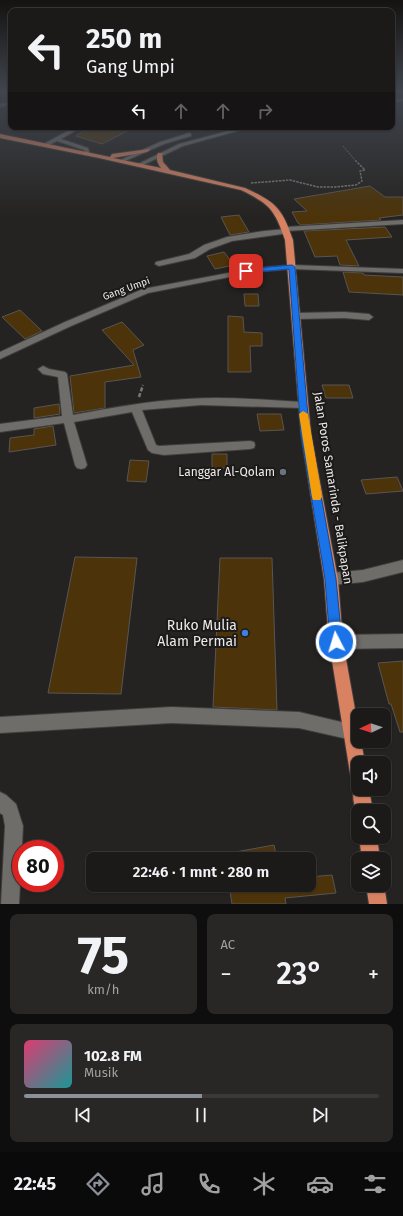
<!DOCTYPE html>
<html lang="id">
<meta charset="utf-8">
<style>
:root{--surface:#1c1a19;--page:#292726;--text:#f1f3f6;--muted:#a0a1a2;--line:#3a3838;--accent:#8c9099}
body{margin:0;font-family:"Fira Sans",sans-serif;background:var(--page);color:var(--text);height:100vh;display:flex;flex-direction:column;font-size:15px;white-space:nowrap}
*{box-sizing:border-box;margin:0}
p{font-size:13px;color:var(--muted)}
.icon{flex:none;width:22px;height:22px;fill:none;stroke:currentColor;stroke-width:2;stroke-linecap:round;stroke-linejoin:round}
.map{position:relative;height:904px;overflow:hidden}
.details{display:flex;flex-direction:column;gap:10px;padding:10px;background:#0f0e0e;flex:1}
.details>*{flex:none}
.top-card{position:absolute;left:8px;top:8px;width:387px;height:122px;border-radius:8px;box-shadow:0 1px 3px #0004,0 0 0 1px var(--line);background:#1c1a19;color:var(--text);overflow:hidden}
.needle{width:26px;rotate:266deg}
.controls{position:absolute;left:351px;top:708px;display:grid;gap:8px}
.controls a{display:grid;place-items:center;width:40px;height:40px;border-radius:8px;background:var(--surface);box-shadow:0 1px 3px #0004,0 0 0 1px var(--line);font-size:20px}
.speed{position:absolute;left:12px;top:840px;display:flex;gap:8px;font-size:20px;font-weight:700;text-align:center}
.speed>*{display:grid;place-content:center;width:52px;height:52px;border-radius:50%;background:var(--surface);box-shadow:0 1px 3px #0004,0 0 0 1px var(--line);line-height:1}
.speed .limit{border:6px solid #d22;background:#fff;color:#111}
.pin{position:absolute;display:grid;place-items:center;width:34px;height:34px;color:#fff;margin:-17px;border-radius:8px;box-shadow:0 2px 6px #0006}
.me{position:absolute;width:44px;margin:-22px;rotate:355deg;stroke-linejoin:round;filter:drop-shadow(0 0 3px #0008)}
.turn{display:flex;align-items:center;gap:14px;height:84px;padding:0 12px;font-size:18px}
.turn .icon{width:52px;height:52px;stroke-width:2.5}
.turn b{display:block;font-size:28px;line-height:34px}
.lanes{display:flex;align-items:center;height:38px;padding:0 12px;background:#0003;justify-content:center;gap:20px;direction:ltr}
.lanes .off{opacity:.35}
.big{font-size:30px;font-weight:600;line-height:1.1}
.details .card{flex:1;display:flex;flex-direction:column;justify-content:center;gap:6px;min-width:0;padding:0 14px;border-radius:8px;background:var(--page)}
.details .dial{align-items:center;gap:0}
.dial b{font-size:52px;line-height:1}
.song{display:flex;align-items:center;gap:12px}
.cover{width:48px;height:48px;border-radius:6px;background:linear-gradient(135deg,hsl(340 70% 55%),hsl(180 70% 35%))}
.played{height:4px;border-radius:2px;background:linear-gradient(90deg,var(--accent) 50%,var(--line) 50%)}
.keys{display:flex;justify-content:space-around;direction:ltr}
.heat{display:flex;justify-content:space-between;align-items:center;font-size:22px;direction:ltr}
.details .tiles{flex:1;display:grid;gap:10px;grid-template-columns:1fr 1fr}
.card:last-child{grid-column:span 2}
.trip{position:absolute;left:86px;top:852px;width:230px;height:40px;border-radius:8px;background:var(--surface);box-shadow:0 1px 3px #0004,0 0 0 1px var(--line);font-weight:600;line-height:40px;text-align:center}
.menu{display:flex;height:64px;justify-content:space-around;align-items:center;background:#0b0a0a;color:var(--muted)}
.menu .icon{width:28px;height:28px}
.menu .on{color:var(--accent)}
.menu b{font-size:18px;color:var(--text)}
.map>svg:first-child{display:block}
.building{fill:#4c3309;stroke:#585553}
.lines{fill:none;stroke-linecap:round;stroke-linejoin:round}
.service-casing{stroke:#3f3e3c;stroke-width:2}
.minor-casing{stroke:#3f3e3c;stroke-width:2}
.tertiary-casing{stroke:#3f3e3c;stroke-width:2}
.trunk-casing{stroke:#3f3e3c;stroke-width:2}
.path-far2{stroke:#797776;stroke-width:1;stroke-dasharray:2 1;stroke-linecap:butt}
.path-far1{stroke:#797776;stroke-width:1.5;stroke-dasharray:2.5 1;stroke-linecap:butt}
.path{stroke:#797776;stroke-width:2.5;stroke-dasharray:4 2;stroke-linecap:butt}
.service{fill:#6f6d6a;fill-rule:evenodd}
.minor{fill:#6f6d6a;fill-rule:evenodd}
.tertiary{fill:#6f6d6a;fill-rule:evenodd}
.trunk{fill:#d88262;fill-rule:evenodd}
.route{fill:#1a73e8;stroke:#114b97}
.slow{fill:#f59e0b}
.worship-dot{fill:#6b7280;stroke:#1c1a18;stroke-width:1.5}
.shop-dot{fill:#3f7fe0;stroke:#1c1a18;stroke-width:1.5}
.labels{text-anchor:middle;stroke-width:4;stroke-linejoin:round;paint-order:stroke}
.far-street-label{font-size:10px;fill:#ecebea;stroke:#1c1a18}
.poi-label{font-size:12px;fill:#ecebea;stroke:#1c1a18;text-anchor:end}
.street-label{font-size:12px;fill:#ecebea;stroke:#1c1a18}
.near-poi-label{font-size:14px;fill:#ecebea;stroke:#1c1a18;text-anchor:end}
</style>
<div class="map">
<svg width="403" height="904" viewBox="0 0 403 904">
<rect width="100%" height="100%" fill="#252321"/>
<path class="building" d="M90 127H135L102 144 76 136Z
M370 186 385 197H403V215L379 218 381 220 301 225 298 223 292 212 307 211 294 199Z
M239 215 249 232 230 235 221 217Z
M385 227 392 237 346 240 359 266 340 265 337 256 315 257 304 231Z
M224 252 234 265 215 269 207 256Z
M343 272 363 273 364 275 403 277V295L349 292Z
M244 294H258L259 306H245Z
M20 310 42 331 25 339 2 317Z
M228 316 243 317 244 332 262 333V346H250L251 372H228Z
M122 322 144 345 133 350 141 377 105 382V408L74 413 70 376 134 365 102 330Z
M322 385H349L353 398H326Z
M59 404 60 414 34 418V408Z
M257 414H281L284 430 260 431Z
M53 426 56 445 9 452 10 438 34 435V429Z
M212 454H227V468H212Z
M130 460 149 461 146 482 127 481Z
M397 477 403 491 366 494 361 480Z
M75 557 137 558 121 694 48 693Z
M220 558H272L277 710 213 707Z
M403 661V732H400L391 704H389L378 663Z
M274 845 277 859H231L230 853Z
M332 875 336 893 285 898 286 904H232L229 885H309V877Z"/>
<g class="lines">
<defs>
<path id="service" d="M403 220V224L286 231 283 229 286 227Z"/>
<path id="minor" d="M11 102V104L0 107V104Z
M75 127H82L61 139 88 148 90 155H86L84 150 57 141 47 146 42 145Z
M286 229H289V233L232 241 210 249 195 258 159 266 155 264 156 262 189 254 204 245 227 237 264 231Z
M292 265 403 269V273L292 269 255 272 148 293 71 326 0 359V352L65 322 143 289 255 268Z
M344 312 369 314 373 317 369 320 344 318 296 319 292 316 296 313Z
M43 366 49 369 65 372 67 374 73 415C111 408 148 401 187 399 225 396 264 400 302 402L307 405 302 408 201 405 142 410 156 445 159 446 250 441 254 442 255 445 254 448 250 449 164 455 152 453 148 450 132 412 74 422 87 465 85 468 81 469 77 468 75 465 64 423 0 432V424L62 416 58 377 43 374 38 369Z
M403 560V572L363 582 331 585 326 583 324 579 326 575 331 573 363 570Z
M403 634V648L336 649 331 647 329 642 331 637 336 635Z
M171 707 299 712 358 726V737L352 740 299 728 171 723 0 733V717Z
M0 792 6 795 16 804 23 826 19 904H1L5 826 3 815 0 813Z"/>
<path id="tertiary" d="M403 99V101L392 102V100Z
M243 127H252L183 146 141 166 136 165 179 144Z
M189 133 191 134V136L164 144 123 162 118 161 160 142Z"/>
<path id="trunk" d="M0 134 110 157 112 154 149 149 150 150 147 152 113 158 161 168C158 164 155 159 158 153H162L163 162 170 170 245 188C276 202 282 208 293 240L311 434 338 579 343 642 358 726V741H361L365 763H358V781L352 779 350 773 329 642 324 579 301 434 285 240C275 210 270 204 241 190L99 158 0 138Z
M358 782V789H369L373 811H358V817C354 807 351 793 355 783Z
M359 837H377L380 859H362Z
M384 884 387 904H369L366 885Z"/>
</defs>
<use href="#service" class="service-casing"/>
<use href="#minor" class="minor-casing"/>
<use href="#tertiary" class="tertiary-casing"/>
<use href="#trunk" class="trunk-casing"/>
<path class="path-far2" d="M343 146 356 161"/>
<path class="path-far1" d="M251 183 290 180 318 187H335L356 185 362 181 360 171 365 170 355 160"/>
<path class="path" d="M139 397 143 385"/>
<use href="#service" class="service"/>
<use href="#minor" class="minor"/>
<use href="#tertiary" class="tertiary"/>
<use href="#trunk" class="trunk"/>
</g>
<linearGradient id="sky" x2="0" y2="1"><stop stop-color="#141312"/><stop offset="0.42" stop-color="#40454e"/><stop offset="1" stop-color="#40454e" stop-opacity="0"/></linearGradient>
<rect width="403" height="218" fill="url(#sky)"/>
<path class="route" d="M292 265 295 267 307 405 310 434 336 579 342 642 340 646 336 647 332 646 330 642 325 579 301 434 289 269 246 273 243 271 246 269Z"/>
<path class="slow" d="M303 411 308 414 322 497 320 500H313L312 497 299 414Z"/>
<circle class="worship-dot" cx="283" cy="472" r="4"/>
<circle class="shop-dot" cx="245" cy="633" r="4"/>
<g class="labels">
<g class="far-street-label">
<text transform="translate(126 288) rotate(-20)" y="4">Gang Umpi</text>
</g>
<g class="poi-label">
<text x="275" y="476">Langgar Al-Qolam</text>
</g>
<g class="street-label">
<text transform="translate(333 488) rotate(81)" y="4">Jalan Poros Samarinda - Balikpapan</text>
</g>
<g class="near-poi-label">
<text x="237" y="630">Ruko Mulia<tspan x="237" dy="16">Alam Permai</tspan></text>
</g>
</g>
</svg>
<div class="controls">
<a><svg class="needle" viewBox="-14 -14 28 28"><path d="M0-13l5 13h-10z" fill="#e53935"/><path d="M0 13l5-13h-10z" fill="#a0a1a2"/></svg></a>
<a><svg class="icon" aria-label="sound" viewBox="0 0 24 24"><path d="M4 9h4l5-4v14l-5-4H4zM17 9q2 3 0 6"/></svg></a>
<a><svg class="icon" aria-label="search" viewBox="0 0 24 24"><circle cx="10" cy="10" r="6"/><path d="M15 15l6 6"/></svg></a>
<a><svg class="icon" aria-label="layers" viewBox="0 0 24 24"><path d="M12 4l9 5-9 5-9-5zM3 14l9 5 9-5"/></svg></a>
</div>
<div class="speed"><div class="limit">80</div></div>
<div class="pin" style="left:246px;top:271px;background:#d93025"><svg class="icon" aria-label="arrive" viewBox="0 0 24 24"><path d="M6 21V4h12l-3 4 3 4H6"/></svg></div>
<svg class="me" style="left:336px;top:642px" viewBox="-20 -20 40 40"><circle r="17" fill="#1a73e8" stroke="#fff" stroke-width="3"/><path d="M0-11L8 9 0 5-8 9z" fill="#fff"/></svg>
<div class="trip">22:46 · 1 mnt · 280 m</div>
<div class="top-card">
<div class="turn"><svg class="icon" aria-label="left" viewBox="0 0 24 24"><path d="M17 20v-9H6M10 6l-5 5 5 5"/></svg><div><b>250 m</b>Gang Umpi</div></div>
<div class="lanes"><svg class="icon" aria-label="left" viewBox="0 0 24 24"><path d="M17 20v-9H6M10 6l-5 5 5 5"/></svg><svg class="icon off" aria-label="ahead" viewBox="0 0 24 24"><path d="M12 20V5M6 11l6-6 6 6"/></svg><svg class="icon off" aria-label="ahead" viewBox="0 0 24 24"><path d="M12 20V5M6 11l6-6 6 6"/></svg><svg class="icon off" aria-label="right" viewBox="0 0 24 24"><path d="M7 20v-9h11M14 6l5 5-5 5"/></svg></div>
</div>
</div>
<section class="details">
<div class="tiles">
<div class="card dial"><b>75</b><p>km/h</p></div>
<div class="card"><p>AC</p>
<div class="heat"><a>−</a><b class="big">23°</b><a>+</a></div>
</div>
<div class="card">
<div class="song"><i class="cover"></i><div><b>102.8 FM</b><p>Musik</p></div></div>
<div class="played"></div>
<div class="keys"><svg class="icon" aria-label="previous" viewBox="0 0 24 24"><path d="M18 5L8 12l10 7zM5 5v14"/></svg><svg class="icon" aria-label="pause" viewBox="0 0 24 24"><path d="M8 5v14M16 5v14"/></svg><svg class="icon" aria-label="next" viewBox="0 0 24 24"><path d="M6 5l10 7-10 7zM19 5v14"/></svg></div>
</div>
</div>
</section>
<nav class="menu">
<b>22:45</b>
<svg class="icon on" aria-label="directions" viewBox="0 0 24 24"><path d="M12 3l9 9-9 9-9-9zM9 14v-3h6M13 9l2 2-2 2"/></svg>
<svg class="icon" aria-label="music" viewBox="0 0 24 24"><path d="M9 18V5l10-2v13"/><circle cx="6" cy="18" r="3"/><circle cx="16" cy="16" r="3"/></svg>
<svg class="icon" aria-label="phone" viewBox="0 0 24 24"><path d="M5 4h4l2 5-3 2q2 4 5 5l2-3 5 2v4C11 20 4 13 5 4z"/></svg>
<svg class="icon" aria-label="climate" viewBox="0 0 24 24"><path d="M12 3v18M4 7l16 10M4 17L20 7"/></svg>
<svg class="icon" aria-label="car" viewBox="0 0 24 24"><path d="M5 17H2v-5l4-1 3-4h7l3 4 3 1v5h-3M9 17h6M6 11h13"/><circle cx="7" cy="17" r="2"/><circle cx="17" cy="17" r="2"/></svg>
<svg class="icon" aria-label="filters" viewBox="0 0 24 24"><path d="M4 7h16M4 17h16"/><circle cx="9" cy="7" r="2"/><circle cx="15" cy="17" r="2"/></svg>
</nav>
